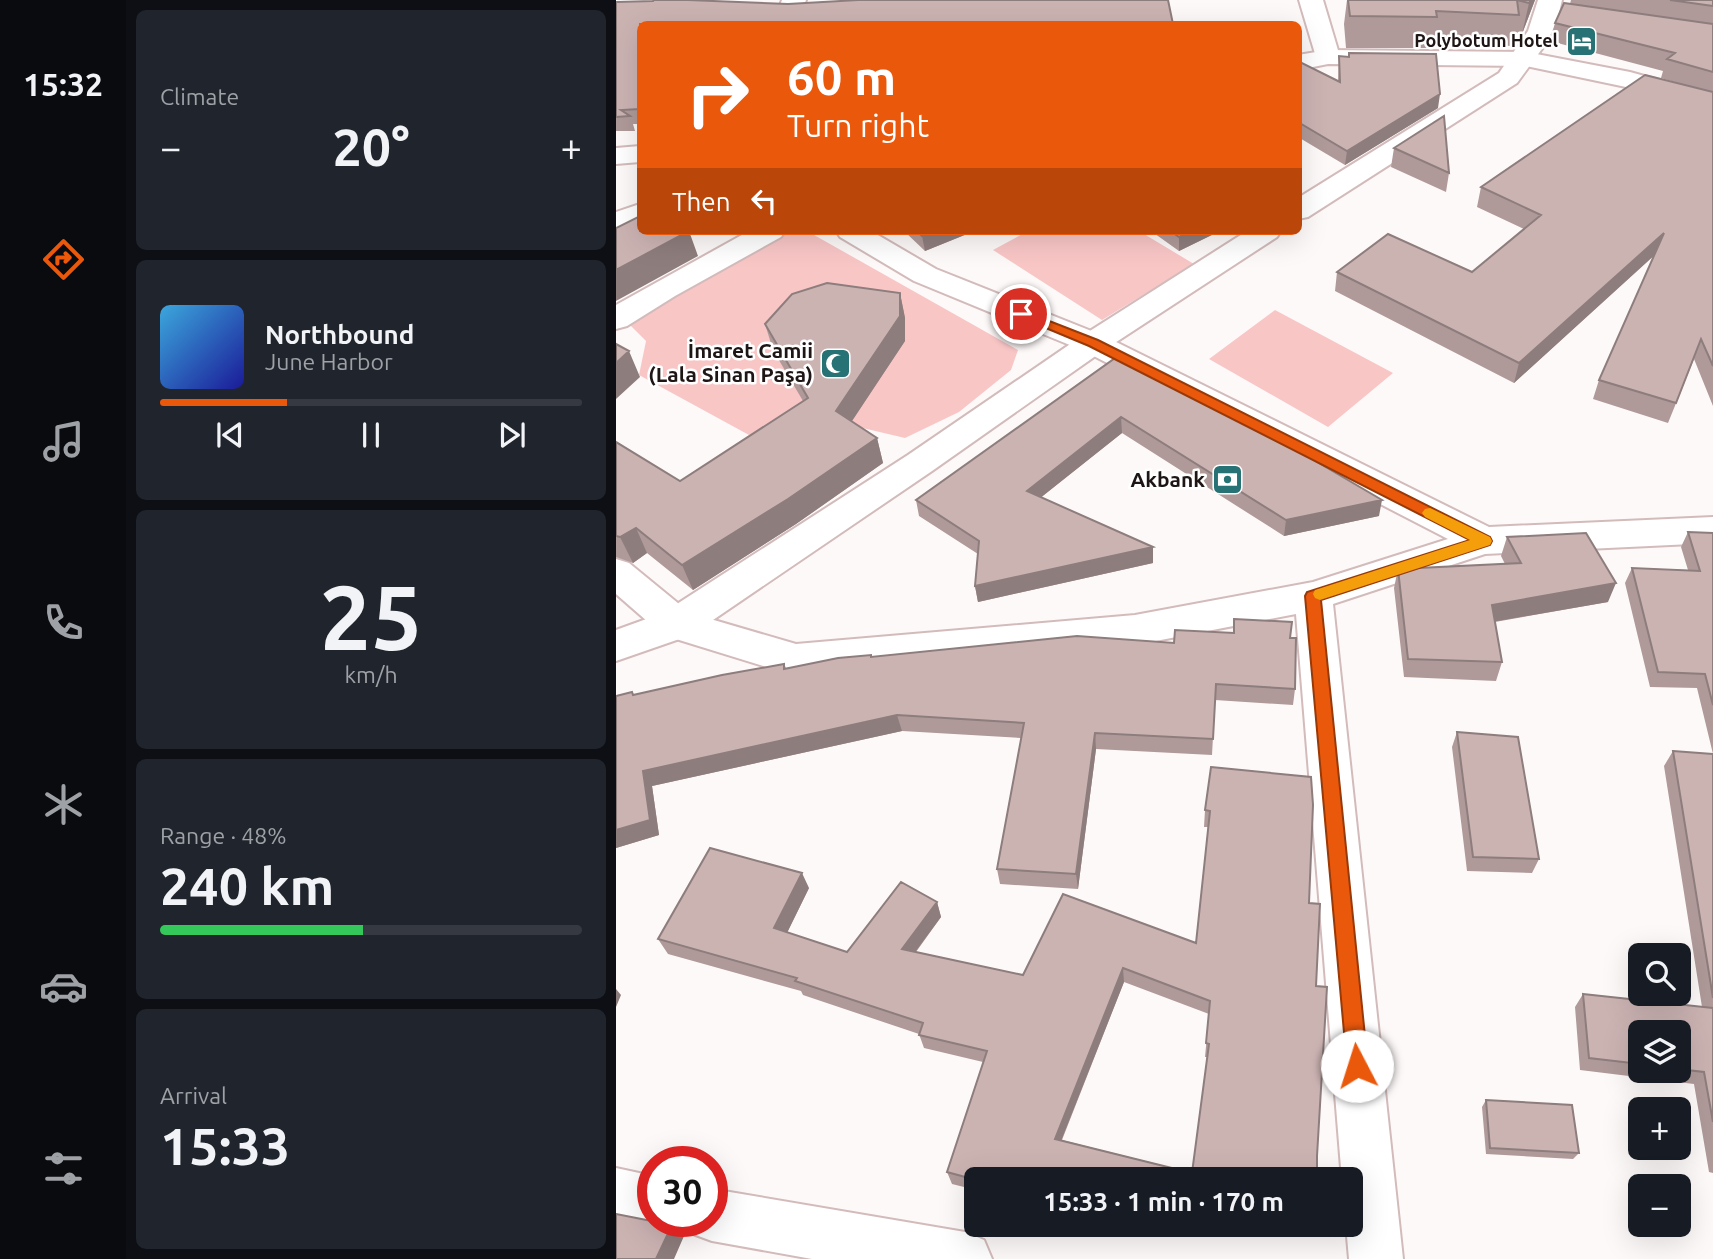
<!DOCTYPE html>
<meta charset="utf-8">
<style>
:root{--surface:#171b24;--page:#20242c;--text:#f1f3f6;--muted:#9ea1a6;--line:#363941;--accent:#ea580c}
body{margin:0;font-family:Ubuntu,sans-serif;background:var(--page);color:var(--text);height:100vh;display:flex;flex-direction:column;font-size:26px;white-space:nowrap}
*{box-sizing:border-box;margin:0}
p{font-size:23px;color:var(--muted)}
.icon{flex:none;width:38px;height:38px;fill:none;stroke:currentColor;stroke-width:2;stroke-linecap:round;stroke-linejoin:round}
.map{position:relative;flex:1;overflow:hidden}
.panel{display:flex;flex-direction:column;gap:10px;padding:10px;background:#0d0f14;width:490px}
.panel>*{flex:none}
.top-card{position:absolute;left:21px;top:21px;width:665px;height:214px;border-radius:10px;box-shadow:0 7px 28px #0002;background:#ea580c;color:#fff;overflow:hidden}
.tools{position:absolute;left:1012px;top:943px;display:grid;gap:14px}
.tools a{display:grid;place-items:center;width:63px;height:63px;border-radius:10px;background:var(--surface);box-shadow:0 7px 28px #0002;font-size:35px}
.speed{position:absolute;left:21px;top:1146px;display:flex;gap:14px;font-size:35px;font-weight:700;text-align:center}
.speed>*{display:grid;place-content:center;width:91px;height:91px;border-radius:50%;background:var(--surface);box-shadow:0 7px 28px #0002;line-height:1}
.speed .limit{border:10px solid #d22;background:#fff;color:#111}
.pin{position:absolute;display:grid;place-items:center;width:60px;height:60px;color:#fff;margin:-30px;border:4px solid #fff;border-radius:50%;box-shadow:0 2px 7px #0007}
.me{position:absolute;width:77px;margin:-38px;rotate:355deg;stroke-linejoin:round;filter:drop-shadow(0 0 5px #0008)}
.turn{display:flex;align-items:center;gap:24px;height:147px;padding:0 35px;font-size:32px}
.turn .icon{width:91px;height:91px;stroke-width:2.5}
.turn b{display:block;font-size:49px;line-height:60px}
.then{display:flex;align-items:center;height:66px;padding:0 35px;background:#0003;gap:14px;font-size:26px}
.big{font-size:52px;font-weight:600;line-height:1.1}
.panel .widget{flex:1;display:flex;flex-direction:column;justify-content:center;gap:10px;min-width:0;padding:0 24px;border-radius:10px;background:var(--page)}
.panel .dial{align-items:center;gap:0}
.dial b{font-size:91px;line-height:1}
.song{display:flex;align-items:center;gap:21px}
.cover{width:84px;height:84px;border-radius:10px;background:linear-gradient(135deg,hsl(200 70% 55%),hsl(240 70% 35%))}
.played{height:7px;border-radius:4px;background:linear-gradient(90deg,var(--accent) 30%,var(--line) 30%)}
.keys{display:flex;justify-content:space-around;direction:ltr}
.heat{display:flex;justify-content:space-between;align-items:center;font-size:38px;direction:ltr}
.charge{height:10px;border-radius:5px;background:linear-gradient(90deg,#34c759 48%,var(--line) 0)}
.trip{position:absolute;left:348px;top:1167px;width:399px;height:70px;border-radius:10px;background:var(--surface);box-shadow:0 7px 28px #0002;font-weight:600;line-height:70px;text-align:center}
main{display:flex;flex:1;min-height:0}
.dock{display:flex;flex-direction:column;width:126px;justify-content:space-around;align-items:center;background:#090b0e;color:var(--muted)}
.dock .icon{width:49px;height:49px}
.dock .selected{color:var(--accent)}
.dock b{font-size:32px;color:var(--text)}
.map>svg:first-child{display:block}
.green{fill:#f9c6c6}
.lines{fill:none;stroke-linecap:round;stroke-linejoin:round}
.minor-casing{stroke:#d3bbbb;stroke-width:4}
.tertiary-casing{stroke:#d3bbbb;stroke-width:4}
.secondary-casing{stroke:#d3bbbb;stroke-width:4}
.minor{fill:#fff;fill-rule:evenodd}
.tertiary{fill:#fff;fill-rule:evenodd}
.secondary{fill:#fff;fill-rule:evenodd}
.wall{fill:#af9a99;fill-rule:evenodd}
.shaded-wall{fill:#8e7d7d}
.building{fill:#cbb3b2;stroke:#8e7d7d;stroke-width:2;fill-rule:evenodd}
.route{fill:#ea580c;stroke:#983908;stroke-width:2}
.slow{fill:#f59e0b}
.labels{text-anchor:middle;stroke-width:5;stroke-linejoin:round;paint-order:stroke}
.far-poi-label{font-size:18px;font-weight:bold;fill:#1e1515;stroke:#fff;text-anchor:end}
.poi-label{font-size:21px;font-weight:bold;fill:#1e1515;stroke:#fff;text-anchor:end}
</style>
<main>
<nav class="dock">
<b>15:32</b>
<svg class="icon selected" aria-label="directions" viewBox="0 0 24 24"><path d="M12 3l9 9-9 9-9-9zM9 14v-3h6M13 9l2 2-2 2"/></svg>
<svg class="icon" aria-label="music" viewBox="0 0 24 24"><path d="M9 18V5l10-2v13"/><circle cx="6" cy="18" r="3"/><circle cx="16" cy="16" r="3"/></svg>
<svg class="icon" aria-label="phone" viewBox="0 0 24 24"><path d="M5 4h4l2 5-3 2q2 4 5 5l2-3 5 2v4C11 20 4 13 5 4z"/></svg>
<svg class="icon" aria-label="climate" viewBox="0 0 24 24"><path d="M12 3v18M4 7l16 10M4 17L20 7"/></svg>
<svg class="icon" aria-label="car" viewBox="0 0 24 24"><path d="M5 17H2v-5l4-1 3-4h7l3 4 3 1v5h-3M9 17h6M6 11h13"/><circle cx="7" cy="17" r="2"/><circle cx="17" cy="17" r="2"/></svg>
<svg class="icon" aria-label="filters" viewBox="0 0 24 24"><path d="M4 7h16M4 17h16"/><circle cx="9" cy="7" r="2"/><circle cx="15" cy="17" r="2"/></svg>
</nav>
<section class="panel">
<div class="widget"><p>Climate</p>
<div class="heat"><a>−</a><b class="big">20°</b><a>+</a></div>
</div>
<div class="widget">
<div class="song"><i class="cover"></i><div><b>Northbound</b><p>June Harbor</p></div></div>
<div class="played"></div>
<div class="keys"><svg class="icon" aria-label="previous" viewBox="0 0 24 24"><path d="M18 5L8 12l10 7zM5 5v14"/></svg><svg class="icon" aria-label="pause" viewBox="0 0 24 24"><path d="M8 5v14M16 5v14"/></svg><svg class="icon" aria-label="next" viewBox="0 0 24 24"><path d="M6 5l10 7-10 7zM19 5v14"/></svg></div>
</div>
<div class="widget dial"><b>25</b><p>km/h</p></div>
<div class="widget"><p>Range · 48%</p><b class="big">240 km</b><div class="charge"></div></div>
<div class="widget"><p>Arrival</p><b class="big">15:33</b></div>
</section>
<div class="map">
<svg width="1097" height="1259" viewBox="0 0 1097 1259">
<rect width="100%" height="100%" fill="#fef9f9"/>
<path class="green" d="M169 231H191L402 350 395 370 343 412 289 438 196 416 133 435 23 375 30 341 7 318Z
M412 231H523L578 264 486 320 377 250Z
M659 310 777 373 712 427 593 359Z"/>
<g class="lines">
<defs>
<path id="minor" d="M0 0H68L72 5 68 10 60 12 0 8Z
M166 0H190L187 8 188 24H164L163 8Z
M683 0H707L724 57 721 62 712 64 703 62 700 57Z
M24 204V222L0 231V212Z
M133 231H169L165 237 59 296 11 326 0 329V305Z
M220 231H255L320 269 488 336 873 527 1097 517V543L869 554 717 604 787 1259H733L730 1225H735V1180H726L680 614 519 645 180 676 47 635 0 594V559L13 563 74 613 180 644 519 615 697 582 832 539 466 350 298 281 224 237Z"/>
<path id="tertiary" d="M922 0H946L941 21 931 42 901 83 692 217 682 219V198L883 73 912 31Z
M631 231H665L661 237 488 350 316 471 75 635 0 661V630L47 613 292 455 466 336Z
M0 1168 37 1176V1222H53L37 1228 0 1220Z
M96 1189 349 1232 368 1240 376 1259H196L96 1241 77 1234 72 1222H96Z"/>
<path id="secondary" d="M712 50 910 52 1014 72 1097 95V111L1010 87 910 66 712 64 682 70V55Z
M24 146V162L0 164V148Z"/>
</defs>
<use href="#minor" class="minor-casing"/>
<use href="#tertiary" class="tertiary-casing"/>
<use href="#secondary" class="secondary-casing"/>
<use href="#minor" class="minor"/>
<use href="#tertiary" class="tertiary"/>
<use href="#secondary" class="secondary"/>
</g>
<path class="wall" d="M731 0H919L906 34 899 32 896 46 817 42 816 48H730L728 24Z
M955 0H1097V406L1078 359 1052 423 977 399 983 380 1038 255 898 383 719 291 721 272H856L908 229 861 207 865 187 1073 86 1045 78 1047 71 934 41 939 23 954 4Z
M0 2 172 4 24 24V124H17L19 131H0Z
M733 53 822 108 729 165 682 137V61L722 81 723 56 732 57Z
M778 148 833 173 830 192 775 167Z
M288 231H351V234L309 251Z
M535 231H604L563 251Z
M284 293 289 318V341L236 421 261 438 267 463 180 524 77 590 31 553 17 563 0 557V442L64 481 187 401 157 350 149 324Z
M502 356 763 516 668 536 506 433 425 497 537 547V563L362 602 359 586 362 554 303 516 300 500Z
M1072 532 1097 533V1173L1093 1172 1078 1084 964 1070 959 1007 967 994 1086 1007 1048 766 1057 751 1097 754 1081 688 1034 687 1009 583 1016 568 1072 570 1065 547ZM1024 1032H1062V1071H1024Z
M891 537 992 602 879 622 886 662 880 681 788 677 778 588 782 569 889 564 885 556Z
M674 638 679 689 677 705 599 700 596 755 480 749 462 889 384 884 381 869 405 738 286 731 36 786 43 835 0 848V696L18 695 168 664 170 668 256 657Z
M841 732 923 859 916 873 851 871 836 747Z
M595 767 693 903 700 986 701 1180H360V1190L336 1184 331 1172 367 1062 308 1048 303 1034 187 995 185 991 52 954 42 939 193 888 171 933 231 952 321 902 325 917 300 952 407 975 580 943 592 827H588L589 810ZM508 982 593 1014 589 1057H591L576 1173 446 1140Z
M870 1100 963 1153 957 1159 870 1154 866 1107Z
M619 1225H699L697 1232Z"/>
<path class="shaded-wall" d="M915 0H919L906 34 913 3Z
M824 94 822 108 729 165 731 151Z
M73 231 82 256 0 301V270Z
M319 231H351V234L309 251 306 236Z
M575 231H604L563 251V237Z
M1048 233 1041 253 898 383 903 363Z
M284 293 289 318V341L226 436 220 411Z
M13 351 24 377 0 399V363Z
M505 417 506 433 413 507 411 491Z
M261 438 267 463 180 524 77 590 66 565Z
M766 500 763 516 668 536 670 520Z
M20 528 31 553 17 563 4 537Z
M537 547V563L362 602 359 586Z
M1000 583 992 602 870 623 876 605Z
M281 715 286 731 36 786 43 835 0 848V830L27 771Z
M479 733 480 749 462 889 460 874Z
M186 873 193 888 166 943 158 928Z
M321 902 325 917 291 963 286 949Z
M507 968 508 982 441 1151 439 1139Z
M0 989 5 995 0 1007Z
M56 1225 68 1236 58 1259H40Z"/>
<path class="building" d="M38 0H72L172 4 242 0H552L557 24H24V109L5 110 14 116 0 117V2L37 1Z
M732 0H915L913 3 901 0 903 15 820 11 821 17 734 16Z
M1054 0H1097V6Z
M948 3 1097 24V72L1051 59 1059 53 939 23Z
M733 53 820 54 824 94 731 151 682 122V61L724 82 723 56 733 57Z
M1029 75 1097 92V366L1085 339 1060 403 983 380 1048 233 903 363 721 272 772 234 856 272 925 215 865 187Z
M828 116 833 173 778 148Z
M24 216V231H73L0 270V228Z
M301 231H319L306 236Z
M555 231H575L563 237Z
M211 283 284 293V316L220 411 261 438 172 499 66 565 20 528 4 537 0 536V442L64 481 192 398 149 324 176 294Z
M0 344 13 351 0 363Z
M502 356 643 428 766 500 670 520 505 417 411 491 537 547 359 586 363 541 300 500Z
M1072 532 1097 533V705L1089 674 1042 672 1016 568 1084 571Z
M970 533 1000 583 876 605 886 662 792 659 782 569 905 563 891 537Z
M618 619 676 622 674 638H680L679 689 600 684 597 739 479 733 460 874 381 869 408 723 281 715 27 771 34 820 0 830V696L16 692 17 695 106 675 168 664V669L222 658 255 655V657L461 636 558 643 559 630 618 633Z
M841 732 902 737 923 859 857 857Z
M1057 751 1097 754V998Z
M595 767 695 777 697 805 693 903 704 904 700 986 711 987 701 1156V1180H360L331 1172 371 1051 303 1035 307 1023 179 981 181 978 42 939 94 848 186 873 158 928 231 952 285 882 321 902 286 949 407 975 447 894 580 943 594 811 589 810ZM507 968 594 1001 590 1043 593 1044 576 1173 439 1139Z
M967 994 1097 1008V1122L1088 1072 1062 1069V1032H1024V1064L973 1058Z
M870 1100 956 1105 963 1153 874 1148Z
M0 1214 56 1225 40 1259H0Z"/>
<path class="route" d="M405 310 482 340 874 537 876 541 874 545 705 600 752 1066 749 1073 741 1076 734 1073 731 1066 689 596 691 592 854 540 473 346 401 316V311Z"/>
<path class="slow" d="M814 508 874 537 876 541 874 545 704 600 699 598 697 594 699 590 854 540 809 517 806 513 809 509Z"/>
<defs>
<symbol id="hotel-square" viewBox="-11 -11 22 22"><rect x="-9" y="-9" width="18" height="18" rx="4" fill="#277274" stroke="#fff"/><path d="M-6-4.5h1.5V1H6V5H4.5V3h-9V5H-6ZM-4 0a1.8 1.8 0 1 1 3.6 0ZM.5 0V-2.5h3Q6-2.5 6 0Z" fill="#fff"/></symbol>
<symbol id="mosque-square" viewBox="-11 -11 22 22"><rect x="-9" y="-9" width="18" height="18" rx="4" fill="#277274" stroke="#fff"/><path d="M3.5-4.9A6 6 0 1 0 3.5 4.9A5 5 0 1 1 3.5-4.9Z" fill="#fff"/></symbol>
<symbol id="bank-square" viewBox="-11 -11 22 22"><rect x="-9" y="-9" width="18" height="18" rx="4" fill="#277274" stroke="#fff"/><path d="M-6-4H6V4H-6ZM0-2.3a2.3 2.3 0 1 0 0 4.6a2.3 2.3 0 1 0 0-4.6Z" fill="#fff"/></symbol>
</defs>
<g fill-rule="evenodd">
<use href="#hotel-square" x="948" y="24" width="35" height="35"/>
<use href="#mosque-square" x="202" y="346" width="35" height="35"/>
<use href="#bank-square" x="594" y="462" width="35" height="35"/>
</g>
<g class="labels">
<g class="far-poi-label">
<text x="942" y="47">Polybotum Hotel</text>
</g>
<g class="poi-label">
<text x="197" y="358">İmaret Camii<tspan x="197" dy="24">(Lala Sinan Paşa)</tspan></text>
<text x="589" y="487">Akbank</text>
</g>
</g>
</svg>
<div class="tools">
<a><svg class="icon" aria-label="search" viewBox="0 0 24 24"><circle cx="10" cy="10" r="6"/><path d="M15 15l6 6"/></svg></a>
<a><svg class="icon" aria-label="layers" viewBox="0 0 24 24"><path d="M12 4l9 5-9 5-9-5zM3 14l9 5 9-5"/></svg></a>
<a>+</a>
<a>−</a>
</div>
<div class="speed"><div class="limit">30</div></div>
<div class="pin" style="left:405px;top:314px;background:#d93025"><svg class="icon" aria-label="arrive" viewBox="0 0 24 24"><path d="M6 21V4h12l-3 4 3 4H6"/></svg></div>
<svg class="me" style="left:741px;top:1066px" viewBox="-20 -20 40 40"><circle r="19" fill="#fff"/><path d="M0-13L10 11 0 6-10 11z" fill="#ea580c"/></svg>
<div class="trip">15:33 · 1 min · 170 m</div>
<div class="top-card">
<div class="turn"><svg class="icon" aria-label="right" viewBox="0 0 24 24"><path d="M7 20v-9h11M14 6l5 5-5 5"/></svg><div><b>60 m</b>Turn right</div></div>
<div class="then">Then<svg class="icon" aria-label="left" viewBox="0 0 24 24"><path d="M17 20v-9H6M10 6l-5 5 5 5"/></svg></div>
</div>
</div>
</main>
